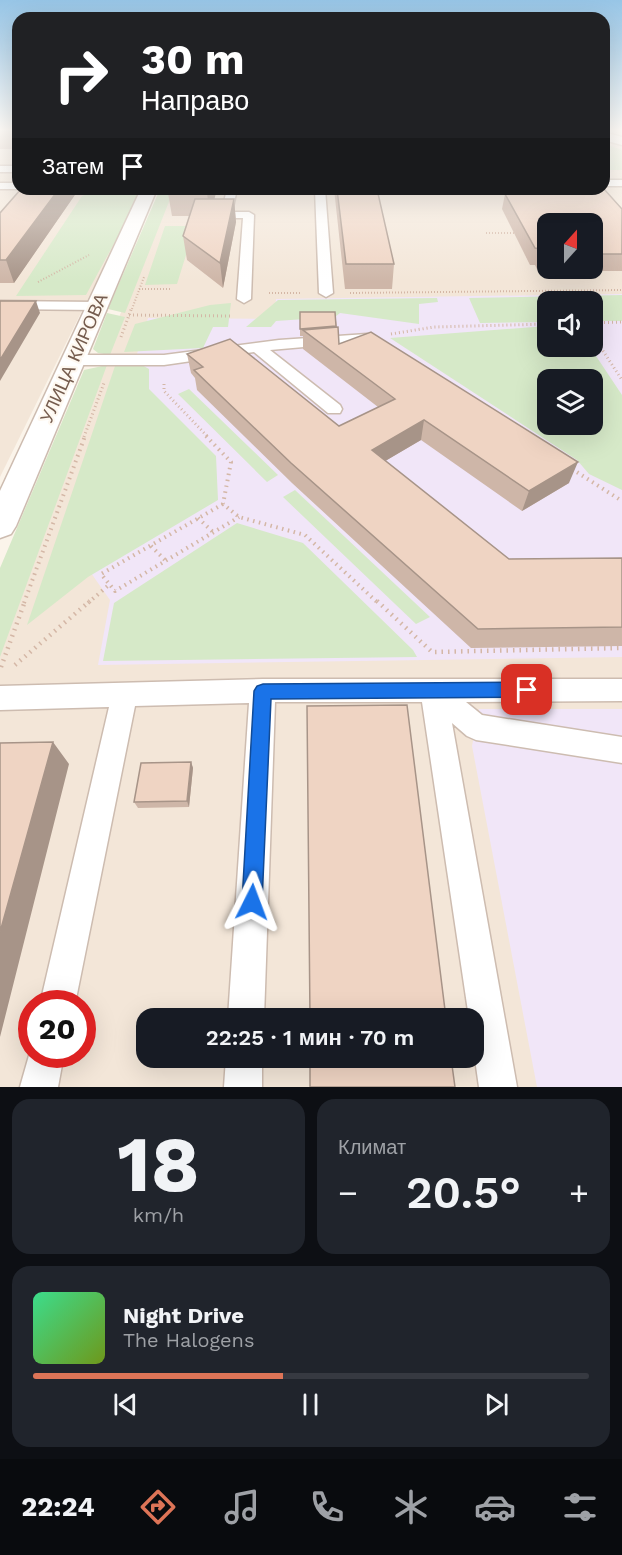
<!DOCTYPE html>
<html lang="ru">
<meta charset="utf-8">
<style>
:root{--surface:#171b24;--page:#20242c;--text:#f1f3f6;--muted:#9ea1a6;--line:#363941;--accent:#dd7457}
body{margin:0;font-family:"Work Sans",sans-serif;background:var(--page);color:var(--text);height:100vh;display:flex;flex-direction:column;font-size:22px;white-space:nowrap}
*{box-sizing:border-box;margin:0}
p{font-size:20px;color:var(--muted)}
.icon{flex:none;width:33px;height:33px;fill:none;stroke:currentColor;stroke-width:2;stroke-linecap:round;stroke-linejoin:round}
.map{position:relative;height:1087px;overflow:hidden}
.panel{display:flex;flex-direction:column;gap:12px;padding:12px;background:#0d0f14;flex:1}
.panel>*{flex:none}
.hud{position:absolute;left:12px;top:12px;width:598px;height:183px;border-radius:18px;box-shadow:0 6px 24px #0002;background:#202124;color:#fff;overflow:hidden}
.needle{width:39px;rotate:21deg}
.controls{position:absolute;left:537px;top:213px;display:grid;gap:12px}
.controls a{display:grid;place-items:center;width:66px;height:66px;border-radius:12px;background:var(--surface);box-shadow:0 6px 24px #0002;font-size:30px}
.speed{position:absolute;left:18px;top:990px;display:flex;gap:12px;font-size:30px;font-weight:700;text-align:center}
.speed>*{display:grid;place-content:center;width:78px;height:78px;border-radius:50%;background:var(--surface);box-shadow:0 6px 24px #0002;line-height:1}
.speed .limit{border:9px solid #d22;background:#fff;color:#111}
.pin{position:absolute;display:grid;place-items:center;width:51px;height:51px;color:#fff;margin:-26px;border-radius:12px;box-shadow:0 3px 9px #0006}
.me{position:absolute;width:66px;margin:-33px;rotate:3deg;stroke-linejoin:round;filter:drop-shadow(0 0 4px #0008)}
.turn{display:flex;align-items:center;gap:21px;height:126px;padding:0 30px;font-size:27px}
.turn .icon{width:78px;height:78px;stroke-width:2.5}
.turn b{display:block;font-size:42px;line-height:51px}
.then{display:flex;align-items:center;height:57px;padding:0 30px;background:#0003;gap:12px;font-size:22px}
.big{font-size:45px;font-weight:600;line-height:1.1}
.panel .tile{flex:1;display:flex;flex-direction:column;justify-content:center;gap:9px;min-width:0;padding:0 21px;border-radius:18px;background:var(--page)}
.panel .dial{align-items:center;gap:0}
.dial b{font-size:78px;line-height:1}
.song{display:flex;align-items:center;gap:18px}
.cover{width:72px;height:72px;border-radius:9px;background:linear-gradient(135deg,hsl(150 70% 55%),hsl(80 70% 35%))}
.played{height:6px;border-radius:3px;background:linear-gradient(90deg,var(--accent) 45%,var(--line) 45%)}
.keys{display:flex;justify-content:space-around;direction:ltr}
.heat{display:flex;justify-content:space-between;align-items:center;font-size:33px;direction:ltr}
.panel .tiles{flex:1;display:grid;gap:12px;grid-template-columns:1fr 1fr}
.tile:last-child{grid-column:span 2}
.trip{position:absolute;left:136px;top:1008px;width:348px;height:60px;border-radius:18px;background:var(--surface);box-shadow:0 6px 24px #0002;font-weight:600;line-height:60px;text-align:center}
.menu{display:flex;height:96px;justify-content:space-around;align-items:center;background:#090b0e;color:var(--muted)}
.menu .icon{width:42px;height:42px}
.menu .active{color:var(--accent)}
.menu b{font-size:27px;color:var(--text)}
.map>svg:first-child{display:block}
.residential{fill:#f3e6d8;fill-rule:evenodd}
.education{fill:#f1e6f8;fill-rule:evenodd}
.green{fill:#d6e9c8;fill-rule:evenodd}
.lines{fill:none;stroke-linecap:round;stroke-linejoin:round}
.lane-casing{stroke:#cdbcb0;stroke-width:3}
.street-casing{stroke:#cdbcb0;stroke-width:3}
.secondary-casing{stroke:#d0bdad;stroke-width:3}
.path-far3{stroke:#d4b7a6;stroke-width:2;stroke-dasharray:1 2;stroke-linecap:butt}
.path-far2{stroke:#d4b7a6;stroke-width:3;stroke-dasharray:1 3;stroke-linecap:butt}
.path-far1{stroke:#d4b7a6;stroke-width:4;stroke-dasharray:1.5 4.5;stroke-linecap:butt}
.path{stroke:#d4b7a6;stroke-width:4.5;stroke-dasharray:1.5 5;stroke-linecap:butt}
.lane{fill:#fff;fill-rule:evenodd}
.street{fill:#fff;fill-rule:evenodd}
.secondary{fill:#fff;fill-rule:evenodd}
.wall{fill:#ceb6a8;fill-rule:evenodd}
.shaded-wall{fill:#a79488}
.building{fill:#efd4c3;stroke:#a79488;stroke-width:1.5}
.route{fill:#1a73e8;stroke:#114b97;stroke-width:1.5}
.labels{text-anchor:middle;stroke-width:4.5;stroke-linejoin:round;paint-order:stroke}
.far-street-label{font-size:18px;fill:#755c4e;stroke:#fef8f0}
</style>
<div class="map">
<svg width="622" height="1087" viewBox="0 0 622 1087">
<rect width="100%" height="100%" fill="#fbf4ea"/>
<path class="residential" d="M0 129H18V189H142L0 477Z
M605 140 622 145V1087H0V630L168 189H604ZM548 224H592V268H548ZM548 302H592V346H548ZM548 380H592V424H548ZM32 1004H82V1054H32ZM147 1018H474V1058H147Z"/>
<path class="education" d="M622 294V657L98 665 110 600 91 573 70 572 148 318 274 319 276 299ZM548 302H592V346H548ZM548 380H592V424H548Z
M479 709H622V1087H537L472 746Z"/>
<path class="green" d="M605 144 622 150V170H605Z
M102 189H140L141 194 86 295 16 296 82 196Z
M160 189H174L125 313 108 309Z
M165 226H195L177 284 145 285Z
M622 295V321H593L592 302H548L547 322 480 323 469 298Z
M437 298 438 302 419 304V324L340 313 335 317 276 321 271 327H246L278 300Z
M231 303 228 327H213L203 348 124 352 135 324 210 305Z
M107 313 125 317 110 355 98 353 93 349Z
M547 326 548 346 590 347 622 395V490L589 474 577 460 390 338ZM548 380H592V424H548Z
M107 365 0 657V568L84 370Z
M142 365 149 369V389L216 456 218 500 88 577 27 625 115 366Z
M189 389 278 475 267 482 178 394Z
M295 490 430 617 416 624 283 497Z
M237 523 303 543 413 650 417 657 103 661 114 603Z"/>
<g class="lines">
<defs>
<path id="lane" d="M0 166H18V172H0Z
M604 180H622V186H604Z
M0 183H18V189H0Z
M227 189H237L232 212H249L254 215 251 299 244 303 237 299 243 218H226L221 215Z
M315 189H325L333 293 326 297 319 293Z
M0 301 97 302 104 306 97 310 0 309Z
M367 334 374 338 372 341 270 350 340 405 342 409 340 413H328L254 352 164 365H74L66 360 74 355H164L279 340Z
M263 679H622V701L466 702 482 715 622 737V763L476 740 467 736 452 723 517 1087H479L474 1052V1018H469L422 702H275L264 1018H228L249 703 135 706 75 1004H40L109 707 0 710V686Z
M32 1045V1054H64L58 1087H20Z
M226 1058H262V1087H224Z"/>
<path id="street" d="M141 189H157L16 526 11 534 0 538V491Z"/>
<path id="secondary" d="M604 132 622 137V145L604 140Z"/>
</defs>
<use href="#lane" class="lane-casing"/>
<use href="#street" class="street-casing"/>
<use href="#secondary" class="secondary-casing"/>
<path class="path-far3" d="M486 233H518
M38 282 89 255
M139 289H170
M269 293H300
M350 293 622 290
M132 309 144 277"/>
<path class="path-far2" d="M129 315 230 316
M592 323 622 322
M391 334 434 327 548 324
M592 334 622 380
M121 337 132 307
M164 384V391L208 437
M84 437 104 383"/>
<path class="path-far1" d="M206 436 231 462 223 504 239 517 305 535 378 603
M572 469 622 501
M223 504 101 574 115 591 239 517
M198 518 214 533
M151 546 166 561
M24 603 85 436
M88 603 110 584"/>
<path class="path" d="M377 601 432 652 622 648
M15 665 90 601
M1 667 25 601"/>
<use href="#lane" class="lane"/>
<use href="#street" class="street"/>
<use href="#secondary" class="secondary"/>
</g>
<path class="wall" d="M0 129H18V149H0Z
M21 189H79L14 283H0V213Z
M217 189 214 199H234L236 222 223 288 187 260 183 236 190 216H172L168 193Z
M334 189H377L394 264 392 289H345Z
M553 189H604L622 209V271H538L535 265H530L502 209 505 194H557ZM548 224H592V268H548Z
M300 312H335L339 344 569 483 522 511 421 440 385 461 509 559 622 558V646L471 648 292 483 197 390 195 378 191 373 187 354 339 426 378 407 303 349V336H300Z
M191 762 193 768 189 807 138 808 134 802Z"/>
<path class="shaded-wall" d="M59 189H79L14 283 6 260Z
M209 189H217L210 216 207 193Z
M234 199 236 222 223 288 220 263Z
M36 301 40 313 0 381V360Z
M424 420 421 440 370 470 372 450Z
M578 462 569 483 522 511 529 491Z
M53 742 69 764 0 1037V932Z
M191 762 193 768 189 807 187 801Z"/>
<path class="building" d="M0 129H18V130L0 131Z
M21 189H59L6 260H0V213Z
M170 189H209L207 193H168Z
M337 189H377L394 264H346Z
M568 189H604L622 209V254H592V224H548V255H542L540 249 535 248 505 194H572Z
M195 199H234L220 263 183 236Z
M0 301H36L0 360Z
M300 312H335L336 326 300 329Z
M338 327 339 344 371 332 578 462 529 491 424 420 372 450 509 559 622 558V627L478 629 291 463 194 370 203 367 187 354 230 339 339 426 395 399 303 330Z
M407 705 446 1018H310L307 706Z
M53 742 0 932V743Z
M191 762 187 801 134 802 141 763Z
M310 1058H451L455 1087H310Z"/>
<linearGradient id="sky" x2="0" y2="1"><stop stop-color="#97c5e6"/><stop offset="0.46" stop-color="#fdfaf6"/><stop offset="1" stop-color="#fdfaf6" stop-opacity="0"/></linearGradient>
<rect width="622" height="282" fill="url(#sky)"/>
<path class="route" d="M527 682 533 684 536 690 533 695 527 697 271 699 262 902 259 909 252 912 245 909 242 902 254 691 257 686 263 684Z"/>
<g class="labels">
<g class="far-street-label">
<text transform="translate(74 358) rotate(-66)" y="6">УЛИЦА КИРОВА</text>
</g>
</g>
</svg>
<div class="controls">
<a><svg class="needle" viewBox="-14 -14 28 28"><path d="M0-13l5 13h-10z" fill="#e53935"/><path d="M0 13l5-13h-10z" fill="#9ea1a6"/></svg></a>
<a><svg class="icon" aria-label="sound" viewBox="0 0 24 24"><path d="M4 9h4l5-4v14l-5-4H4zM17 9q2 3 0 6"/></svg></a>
<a><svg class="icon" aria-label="layers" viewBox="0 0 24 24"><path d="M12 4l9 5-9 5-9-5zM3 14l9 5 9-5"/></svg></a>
</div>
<div class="speed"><div class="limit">20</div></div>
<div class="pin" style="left:527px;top:690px;background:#d93025"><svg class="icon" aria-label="arrive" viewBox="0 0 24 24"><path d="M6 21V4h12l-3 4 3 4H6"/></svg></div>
<svg class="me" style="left:252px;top:902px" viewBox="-20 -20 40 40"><path d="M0-17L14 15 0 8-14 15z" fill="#1a73e8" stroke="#fff" stroke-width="4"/></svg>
<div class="trip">22:25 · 1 мин · 70 m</div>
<div class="hud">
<div class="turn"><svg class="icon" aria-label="right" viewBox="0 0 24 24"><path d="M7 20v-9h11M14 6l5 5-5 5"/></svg><div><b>30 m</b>Направо</div></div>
<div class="then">Затем<svg class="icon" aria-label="arrive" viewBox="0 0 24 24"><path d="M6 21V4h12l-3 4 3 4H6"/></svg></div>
</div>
</div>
<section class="panel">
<div class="tiles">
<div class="tile dial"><b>18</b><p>km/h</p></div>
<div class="tile"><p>Климат</p>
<div class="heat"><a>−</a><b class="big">20.5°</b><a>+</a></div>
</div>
<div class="tile">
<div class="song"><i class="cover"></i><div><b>Night Drive</b><p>The Halogens</p></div></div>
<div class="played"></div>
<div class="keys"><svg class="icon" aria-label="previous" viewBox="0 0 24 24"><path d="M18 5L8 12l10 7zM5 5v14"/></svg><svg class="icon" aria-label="pause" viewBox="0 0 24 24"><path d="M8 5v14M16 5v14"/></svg><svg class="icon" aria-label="next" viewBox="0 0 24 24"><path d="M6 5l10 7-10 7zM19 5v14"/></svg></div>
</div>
</div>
</section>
<nav class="menu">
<b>22:24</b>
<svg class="icon active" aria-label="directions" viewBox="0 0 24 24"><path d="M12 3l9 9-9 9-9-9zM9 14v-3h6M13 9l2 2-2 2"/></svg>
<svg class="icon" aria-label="music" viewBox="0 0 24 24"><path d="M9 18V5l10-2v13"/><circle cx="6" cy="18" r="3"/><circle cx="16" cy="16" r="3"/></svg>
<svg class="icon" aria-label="phone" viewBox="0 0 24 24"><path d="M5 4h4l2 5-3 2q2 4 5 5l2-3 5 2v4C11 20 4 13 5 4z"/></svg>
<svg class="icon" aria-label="climate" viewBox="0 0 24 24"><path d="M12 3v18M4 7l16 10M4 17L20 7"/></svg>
<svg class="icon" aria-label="car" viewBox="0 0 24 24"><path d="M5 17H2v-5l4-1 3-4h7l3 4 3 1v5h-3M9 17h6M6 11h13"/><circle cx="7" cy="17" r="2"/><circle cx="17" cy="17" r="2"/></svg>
<svg class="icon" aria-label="filters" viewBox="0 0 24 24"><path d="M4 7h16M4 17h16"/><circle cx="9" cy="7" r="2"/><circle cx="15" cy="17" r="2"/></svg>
</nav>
